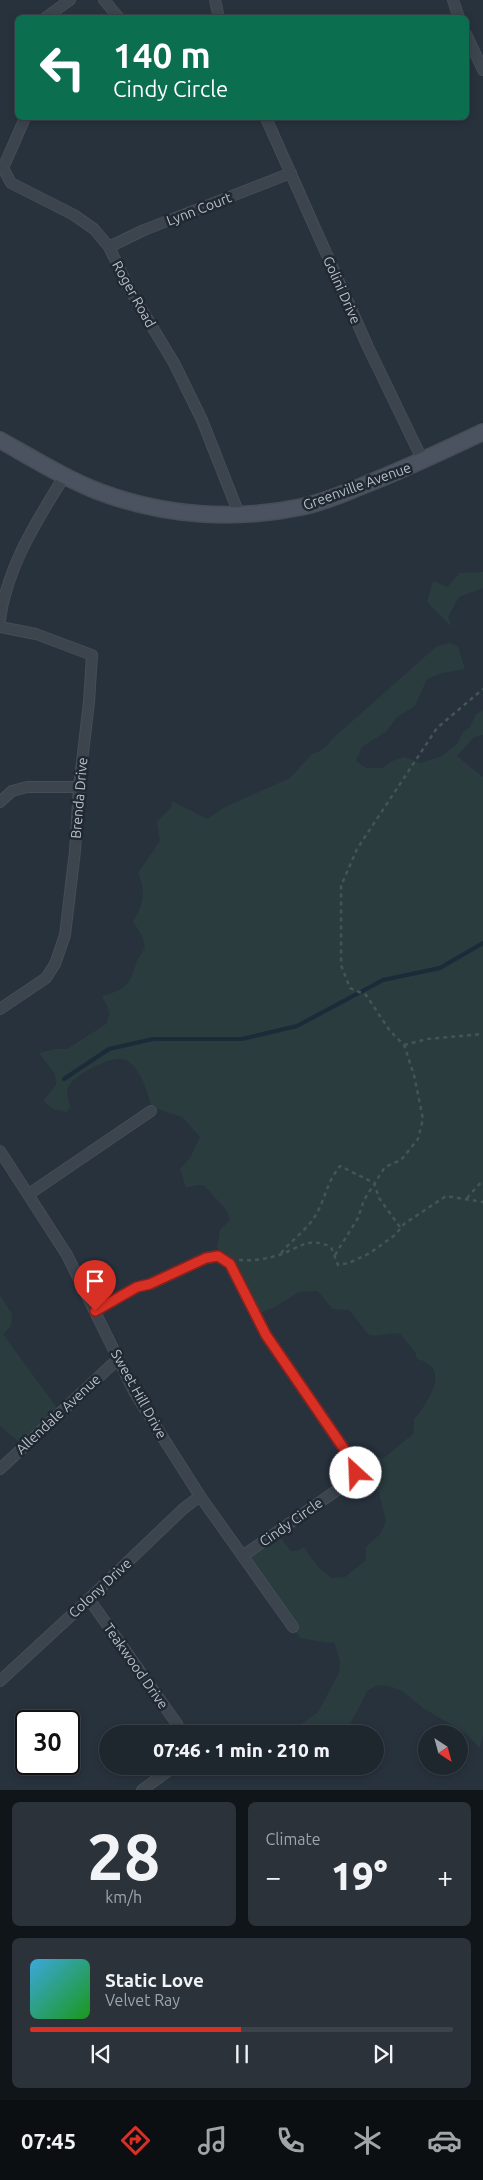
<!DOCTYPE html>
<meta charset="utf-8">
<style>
:root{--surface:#1e262e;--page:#2b323a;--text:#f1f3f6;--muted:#a1a5aa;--line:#3c434a;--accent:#d93025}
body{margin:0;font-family:Ubuntu,sans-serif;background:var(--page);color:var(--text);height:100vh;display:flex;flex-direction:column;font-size:19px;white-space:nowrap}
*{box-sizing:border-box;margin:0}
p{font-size:16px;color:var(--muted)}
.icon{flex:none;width:28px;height:28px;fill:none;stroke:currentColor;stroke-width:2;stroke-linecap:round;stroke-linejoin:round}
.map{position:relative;height:1790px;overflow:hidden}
.panel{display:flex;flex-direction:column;gap:12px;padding:12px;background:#101519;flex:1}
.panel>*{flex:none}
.hud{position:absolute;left:15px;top:15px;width:454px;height:105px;border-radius:8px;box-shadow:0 2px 8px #0003,0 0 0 1px var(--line);background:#0b6e4f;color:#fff;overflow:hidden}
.needle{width:32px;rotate:144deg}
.tools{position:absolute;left:418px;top:1725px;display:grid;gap:10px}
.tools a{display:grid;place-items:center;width:50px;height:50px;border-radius:50%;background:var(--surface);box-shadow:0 2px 8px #0003,0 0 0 1px var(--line);font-size:25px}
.speed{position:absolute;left:15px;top:1710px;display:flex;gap:10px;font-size:25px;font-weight:700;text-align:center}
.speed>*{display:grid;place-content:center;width:65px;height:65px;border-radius:50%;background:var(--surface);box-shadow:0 2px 8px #0003,0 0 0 1px var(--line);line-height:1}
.speed .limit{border:2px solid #111;border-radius:8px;background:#fff;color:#111}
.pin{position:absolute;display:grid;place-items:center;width:42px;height:42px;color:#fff;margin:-51px -21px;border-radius:50% 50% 50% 0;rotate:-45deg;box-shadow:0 0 5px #0007}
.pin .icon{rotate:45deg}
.me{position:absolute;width:55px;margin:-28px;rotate:335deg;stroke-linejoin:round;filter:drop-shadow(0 0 4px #0008)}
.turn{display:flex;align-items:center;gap:18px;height:105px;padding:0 15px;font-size:22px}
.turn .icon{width:65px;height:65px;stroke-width:2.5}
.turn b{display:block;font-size:35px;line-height:42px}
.big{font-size:38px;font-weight:800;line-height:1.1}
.panel .widget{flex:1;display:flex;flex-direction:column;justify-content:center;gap:8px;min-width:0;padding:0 18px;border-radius:8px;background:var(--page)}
.panel .dial{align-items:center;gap:0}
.dial b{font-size:65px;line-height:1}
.song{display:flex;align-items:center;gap:15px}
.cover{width:60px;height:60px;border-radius:8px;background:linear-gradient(135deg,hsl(200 70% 55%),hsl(120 70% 35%))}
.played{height:5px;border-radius:2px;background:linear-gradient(90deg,var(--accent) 50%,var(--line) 50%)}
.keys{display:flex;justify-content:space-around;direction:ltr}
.heat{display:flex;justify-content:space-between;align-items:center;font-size:28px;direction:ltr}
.panel .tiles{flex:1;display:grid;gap:12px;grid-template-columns:1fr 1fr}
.widget:last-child{grid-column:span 2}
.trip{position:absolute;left:99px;top:1725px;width:285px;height:50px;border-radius:25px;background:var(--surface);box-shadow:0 2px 8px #0003,0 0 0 1px var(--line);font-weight:800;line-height:50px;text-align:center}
.menu{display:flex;height:80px;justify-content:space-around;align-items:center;background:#0c0f12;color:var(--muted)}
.menu .icon{width:35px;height:35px}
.menu .on{color:var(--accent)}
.menu b{font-size:22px;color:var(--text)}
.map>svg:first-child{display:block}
.green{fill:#2a3c3e}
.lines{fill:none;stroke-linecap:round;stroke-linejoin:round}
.stream{stroke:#1c2a39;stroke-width:4}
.street-casing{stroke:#454d56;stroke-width:12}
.secondary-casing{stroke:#454d56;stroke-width:18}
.path{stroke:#435556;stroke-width:2.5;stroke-dasharray:4 4;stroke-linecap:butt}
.street{stroke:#3c444d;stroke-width:10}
.secondary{stroke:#4a535f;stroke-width:15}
.route-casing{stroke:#8d1f18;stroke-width:12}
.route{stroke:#d93025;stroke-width:9}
.labels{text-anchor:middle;stroke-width:5;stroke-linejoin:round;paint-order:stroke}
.street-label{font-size:14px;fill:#b8bfc8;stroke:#202932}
</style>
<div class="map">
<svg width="483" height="1790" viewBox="0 0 483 1790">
<rect width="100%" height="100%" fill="#28323d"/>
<path class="green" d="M483 572V588L459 597 448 617 452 627 427 602 433 581 447 587 460 573Z
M450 643 458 647 465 669 442 673 427 679 415 706 397 717 387 731 362 747 356 761 366 768H382L392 761 404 757 421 763 442 756 458 743 463 732 470 727 476 714 483 710V735L474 737 457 756 483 777V1736L480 1748 465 1733 423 1708 402 1691 389 1686 379 1685 368 1690 345 1734H293L291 1731 318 1712 339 1673 340 1661 334 1642 329 1643 300 1638 242 1551 244 1547 273 1528 291 1551H297L304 1547 318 1567 332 1578 345 1577 366 1560V1547L381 1533 386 1521 378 1489 364 1470 354 1468 375 1457 384 1458 414 1433V1419C428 1403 452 1367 417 1359L415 1352 400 1334C389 1332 381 1337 369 1335L349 1310 332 1309 318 1291 299 1292 275 1307 255 1315 217 1247 220 1230 230 1220 227 1211 204 1185H196L186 1188 180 1169 190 1158 200 1137 182 1117 152 1107C147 1092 141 1068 126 1060 113 1054 79 1073 70 1084 65 1090 68 1098 70 1106L67 1112 53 1109 43 1101 56 1085 55 1074 39 1053 55 1049H67L106 1024 110 1013 102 996C141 987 126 972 145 948L143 938 133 921C144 905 146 891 138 873L160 841 157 822 172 806V801L207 819 225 807 290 778 312 754 320 751 328 745 331 740 437 646Z
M0 1295 12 1314 11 1326 3 1334 57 1408 22 1441H18L0 1426Z"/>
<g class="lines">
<path class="stream" d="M64 1079 109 1049 153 1039H242L297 1026 383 980 440 968 483 943"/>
<defs>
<path id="street" d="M104 0 119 18
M215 0 219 18
M453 0 459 18
M45 18 70 0
M466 34 483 70
M25 118 3 168 11 183 74 215 94 229 109 247 130 290 174 363 202 420 239 514
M266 118 368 347 423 461
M109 247 144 230 291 173
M0 620C7 567 37 520 65 475
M0 627 36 634 92 655 89 702 79 787 75 851 65 935 55 964 46 978 0 1009
M0 802 12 791 27 787H79
M0 1151 67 1255 135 1393 160 1433 200 1496 293 1627
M29 1194 151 1111
M95 1311 137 1287 150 1284 206 1258 218 1256 230 1264 266 1335 351 1459 355 1467 353 1479 244 1555
M0 1469 118 1359
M89 1599 177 1724 182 1734
M0 1681 89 1599 183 1509 200 1496
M142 1790 175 1766"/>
<path id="secondary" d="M0 440C32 458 66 479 100 492 164 516 235 521 301 507 322 503 342 494 362 486 403 470 443 451 483 432"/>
</defs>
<use href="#street" class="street-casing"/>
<use href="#secondary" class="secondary-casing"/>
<path class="path" d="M404 1045 427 1039 483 1034
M467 1198 483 1180
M281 1253C291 1241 306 1230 314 1218 325 1201 326 1183 340 1166L374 1183 379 1198 400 1227
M335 1255 358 1218 364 1200 385 1167 401 1160 418 1139 423 1119 414 1075 404 1045 390 1031 366 995 350 988 341 965V886L357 849 437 728 483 689
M239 1260C253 1261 266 1259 279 1255 300 1248 308 1236 331 1247L338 1265 349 1263 370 1253 395 1235 404 1224 446 1196 483 1202"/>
<use href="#street" class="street"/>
<use href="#secondary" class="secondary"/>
</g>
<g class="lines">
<defs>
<path id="route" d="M95 1311 137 1287 150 1284 206 1258 218 1256 230 1264 266 1335 351 1459 356 1473"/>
</defs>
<use href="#route" class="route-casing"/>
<use href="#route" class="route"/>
</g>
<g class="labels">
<g class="street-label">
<text transform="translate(199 209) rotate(-21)" y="5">Lynn Court</text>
<text transform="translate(342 290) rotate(66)" y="5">Golini Drive</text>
<text transform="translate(134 294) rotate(61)" y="5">Roger Road</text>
<text transform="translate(357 486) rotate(-20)" y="5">Greenville Avenue</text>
<text transform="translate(79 798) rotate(-85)" y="5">Brenda Drive</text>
<text transform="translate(139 1394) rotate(61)" y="5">Sweet Hill Drive</text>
<text transform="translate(58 1414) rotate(-43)" y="5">Allendale Avenue</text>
<text transform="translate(291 1522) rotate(-35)" y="5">Cindy Circle</text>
<text transform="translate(100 1588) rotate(-43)" y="5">Colony Drive</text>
<text transform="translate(136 1666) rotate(55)" y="5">Teakwood Drive</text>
</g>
</g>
</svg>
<div class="tools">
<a><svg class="needle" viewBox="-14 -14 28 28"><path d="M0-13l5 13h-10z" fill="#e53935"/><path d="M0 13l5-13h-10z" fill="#a1a5aa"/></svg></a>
</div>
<div class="speed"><div class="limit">30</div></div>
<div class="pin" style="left:95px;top:1311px;background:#d93025"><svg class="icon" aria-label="arrive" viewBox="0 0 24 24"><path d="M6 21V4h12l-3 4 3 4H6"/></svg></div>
<svg class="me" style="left:356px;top:1473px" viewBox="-20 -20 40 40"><circle r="19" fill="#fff"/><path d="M0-13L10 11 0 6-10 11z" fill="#d93025"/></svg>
<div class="trip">07:46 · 1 min · 210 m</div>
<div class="hud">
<div class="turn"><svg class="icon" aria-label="left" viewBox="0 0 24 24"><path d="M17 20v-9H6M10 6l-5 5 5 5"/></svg><div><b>140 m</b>Cindy Circle</div></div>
</div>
</div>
<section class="panel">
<div class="tiles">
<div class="widget dial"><b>28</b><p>km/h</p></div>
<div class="widget"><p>Climate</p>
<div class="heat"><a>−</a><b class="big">19°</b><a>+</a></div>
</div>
<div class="widget">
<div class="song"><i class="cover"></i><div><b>Static Love</b><p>Velvet Ray</p></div></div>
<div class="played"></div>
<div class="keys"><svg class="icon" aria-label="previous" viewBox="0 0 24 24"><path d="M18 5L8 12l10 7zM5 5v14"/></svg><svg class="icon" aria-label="pause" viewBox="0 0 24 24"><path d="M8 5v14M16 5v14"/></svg><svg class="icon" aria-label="next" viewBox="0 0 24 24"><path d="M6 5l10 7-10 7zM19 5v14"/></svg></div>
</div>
</div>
</section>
<nav class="menu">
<b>07:45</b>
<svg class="icon on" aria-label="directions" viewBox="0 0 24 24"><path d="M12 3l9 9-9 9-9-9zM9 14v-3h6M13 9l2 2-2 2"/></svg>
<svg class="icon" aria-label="music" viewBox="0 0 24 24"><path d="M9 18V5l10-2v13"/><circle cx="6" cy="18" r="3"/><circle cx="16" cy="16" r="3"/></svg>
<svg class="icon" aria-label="phone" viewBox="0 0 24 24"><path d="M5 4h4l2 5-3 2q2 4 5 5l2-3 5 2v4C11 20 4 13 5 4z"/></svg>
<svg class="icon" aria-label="climate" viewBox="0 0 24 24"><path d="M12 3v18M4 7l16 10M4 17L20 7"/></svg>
<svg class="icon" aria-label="car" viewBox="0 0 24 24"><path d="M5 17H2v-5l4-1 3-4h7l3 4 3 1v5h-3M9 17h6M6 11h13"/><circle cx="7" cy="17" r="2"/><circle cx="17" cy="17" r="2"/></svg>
</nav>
